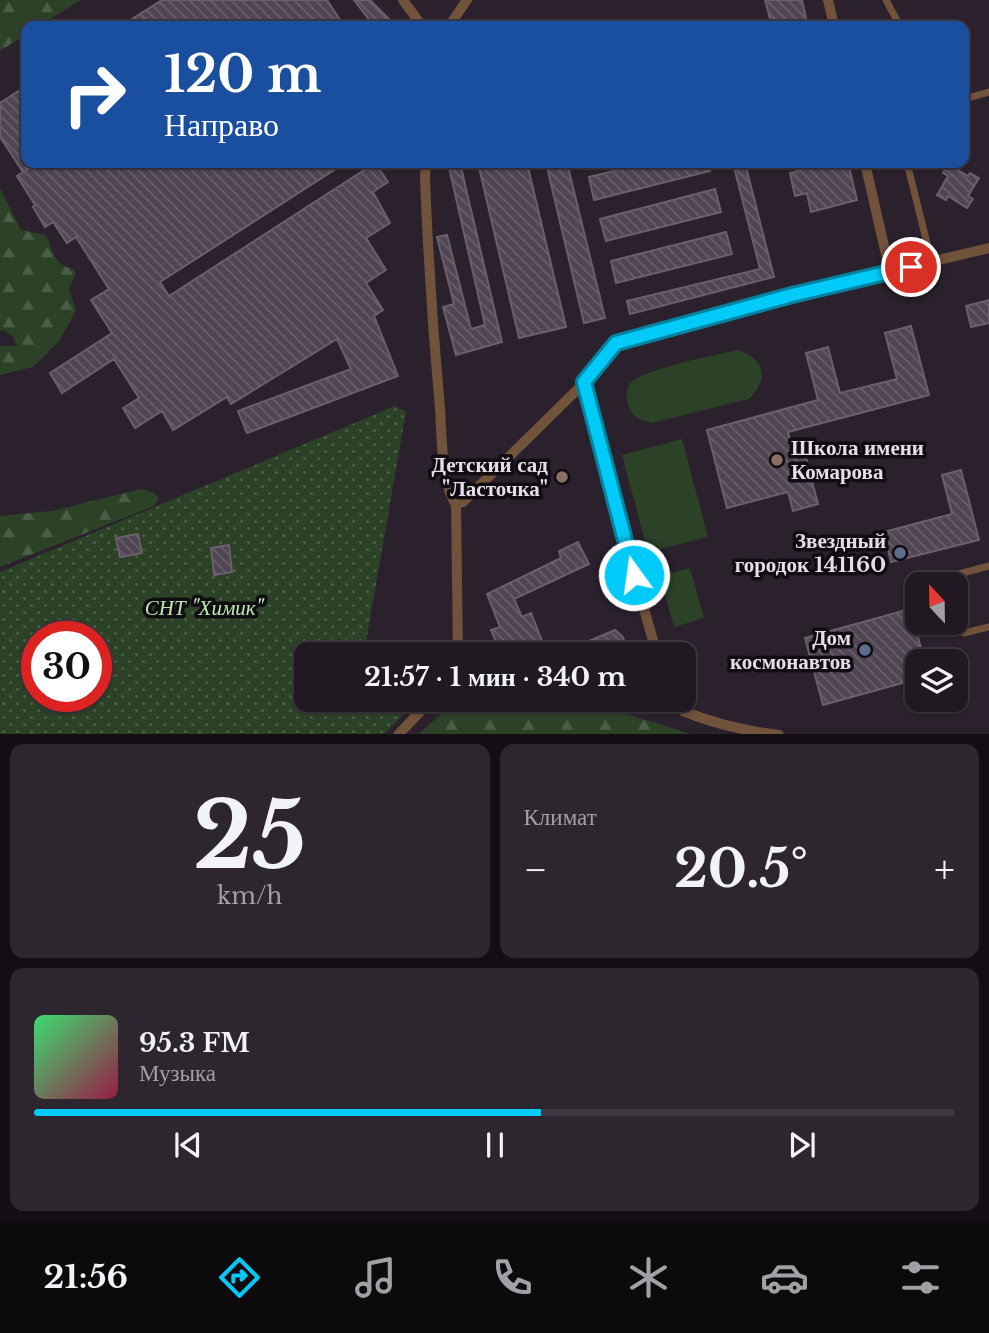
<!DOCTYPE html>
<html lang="ru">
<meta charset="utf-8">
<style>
:root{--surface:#201922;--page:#2d262f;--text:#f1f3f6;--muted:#a2a0a5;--line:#3d3840;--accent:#00cbf8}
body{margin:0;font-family:"Libre Baskerville",serif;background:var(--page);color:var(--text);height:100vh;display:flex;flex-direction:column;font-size:26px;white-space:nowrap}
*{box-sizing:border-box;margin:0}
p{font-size:23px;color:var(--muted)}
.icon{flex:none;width:38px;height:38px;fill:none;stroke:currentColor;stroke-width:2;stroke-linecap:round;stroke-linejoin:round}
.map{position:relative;height:734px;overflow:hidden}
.sheet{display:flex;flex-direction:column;gap:10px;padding:10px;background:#120e13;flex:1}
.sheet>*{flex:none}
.banner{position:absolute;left:21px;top:21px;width:948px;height:147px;border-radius:14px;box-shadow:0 2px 5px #0004,0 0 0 2px var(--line);background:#1a4fa0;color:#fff;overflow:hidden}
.needle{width:46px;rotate:338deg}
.fabs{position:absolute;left:905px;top:572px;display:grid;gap:14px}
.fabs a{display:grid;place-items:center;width:63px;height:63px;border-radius:14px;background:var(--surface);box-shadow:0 2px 5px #0004,0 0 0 2px var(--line);font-size:35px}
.speed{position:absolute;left:21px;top:621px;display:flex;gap:14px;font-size:35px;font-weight:700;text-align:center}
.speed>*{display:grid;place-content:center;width:91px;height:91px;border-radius:50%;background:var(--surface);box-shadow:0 2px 5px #0004,0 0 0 2px var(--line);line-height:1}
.speed .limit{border:10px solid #d22;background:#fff;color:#111}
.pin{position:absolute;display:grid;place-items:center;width:60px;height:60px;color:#fff;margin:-30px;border:4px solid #fff;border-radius:50%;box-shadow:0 2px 7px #0007}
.me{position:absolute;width:77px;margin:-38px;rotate:346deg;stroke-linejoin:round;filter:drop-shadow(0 0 5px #0008)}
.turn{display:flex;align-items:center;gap:24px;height:147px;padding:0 28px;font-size:32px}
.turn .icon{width:91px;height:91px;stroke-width:2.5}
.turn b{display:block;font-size:49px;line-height:60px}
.big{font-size:52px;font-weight:800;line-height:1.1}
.sheet .widget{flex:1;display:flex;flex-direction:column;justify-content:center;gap:10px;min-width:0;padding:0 24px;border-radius:14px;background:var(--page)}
.sheet .dial{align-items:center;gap:0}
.dial b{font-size:91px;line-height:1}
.song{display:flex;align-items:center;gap:21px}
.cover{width:84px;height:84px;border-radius:10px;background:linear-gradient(135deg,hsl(140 70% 55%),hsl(340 70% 35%))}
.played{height:7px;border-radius:4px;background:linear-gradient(90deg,var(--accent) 55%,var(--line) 55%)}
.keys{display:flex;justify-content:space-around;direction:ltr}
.heat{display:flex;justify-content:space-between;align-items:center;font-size:38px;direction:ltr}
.sheet .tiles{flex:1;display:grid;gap:10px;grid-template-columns:1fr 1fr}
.widget:last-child{grid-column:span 2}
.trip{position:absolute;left:294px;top:642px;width:402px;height:70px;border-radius:14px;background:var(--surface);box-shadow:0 2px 5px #0004,0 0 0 2px var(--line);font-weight:800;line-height:70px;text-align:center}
.tabs{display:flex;height:112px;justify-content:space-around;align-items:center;background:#0d0a0e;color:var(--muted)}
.tabs .icon{width:49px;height:49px}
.tabs .active{color:var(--accent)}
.tabs b{font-size:32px;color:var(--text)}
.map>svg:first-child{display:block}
.forest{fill:url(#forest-firs)}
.garden{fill:url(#garden-dots);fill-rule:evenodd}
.pitch{fill:#2c4227}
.building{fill:url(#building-back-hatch);stroke:#6a5f6d;stroke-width:2}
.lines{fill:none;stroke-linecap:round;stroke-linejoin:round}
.pedestrian{stroke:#71523a;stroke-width:7}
.minor{stroke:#71523a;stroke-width:10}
.route-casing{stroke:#0084a1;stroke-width:18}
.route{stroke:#00cbf8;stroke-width:12}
.education-dot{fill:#8d6e63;stroke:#100c12;stroke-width:2.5}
.service-dot{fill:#5c6f8a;stroke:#100c12;stroke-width:2.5}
.labels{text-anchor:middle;stroke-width:7;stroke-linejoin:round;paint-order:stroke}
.poi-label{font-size:21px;font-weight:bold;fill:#e4dee6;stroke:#100c12;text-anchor:end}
.park-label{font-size:21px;font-style:italic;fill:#baeab1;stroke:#100c12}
</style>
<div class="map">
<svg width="989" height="735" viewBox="0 0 989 735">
<defs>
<pattern id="forest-firs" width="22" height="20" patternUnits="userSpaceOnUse" patternTransform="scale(1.75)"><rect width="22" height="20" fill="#2c4227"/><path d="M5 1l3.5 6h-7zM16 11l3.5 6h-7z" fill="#4a5d46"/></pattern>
<pattern id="garden-dots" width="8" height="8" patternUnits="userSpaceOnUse" patternTransform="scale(1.75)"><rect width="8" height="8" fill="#2c4227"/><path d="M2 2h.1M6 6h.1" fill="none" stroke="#4a5d46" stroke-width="1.8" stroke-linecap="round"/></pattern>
<pattern id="building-back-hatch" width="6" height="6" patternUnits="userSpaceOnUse" patternTransform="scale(1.75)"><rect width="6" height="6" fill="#4f4553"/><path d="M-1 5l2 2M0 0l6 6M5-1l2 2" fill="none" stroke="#685f6c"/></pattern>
</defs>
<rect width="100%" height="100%" fill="#2a212d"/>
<path class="forest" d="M0 0H81L39 26H26V34L0 51Z
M0 189 21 230 46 235C53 252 54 265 74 269L75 274 69 289 76 310 60 340 33 367 0 375V346H17L13 336 3 330 0 331Z
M141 489 153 492 159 498 154 506 0 567V516L52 511Z
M457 700 491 712 541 704 602 706 690 734H419Z"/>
<path class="garden" d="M395 406 406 412 365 647 398 654H306V700H418L384 734H0V572ZM37 637H96V696H37Z"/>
<path class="pitch" d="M738 350C766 359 769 379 749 399L652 423C640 420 631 417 628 404 626 398 626 389 630 384 641 369 717 355 738 350Z
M682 439 708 537 648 552 622 455Z
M690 568 704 618 674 627 660 576Z"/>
<path class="building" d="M162 0H327L344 26H121Z
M354 0H370L396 26H374Z
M765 0H802L807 23 794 26H772Z
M26 86V170L38 163H345L160 282 169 296 375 163 388 182 373 192 390 223 366 238 386 270 366 283 383 310 374 316 398 376 247 433 238 411 351 369 337 339 231 404 227 397 173 430 162 411 135 428 123 408 139 398 114 359 62 393 50 373 112 333 91 300 109 289 76 237 67 243 53 222 45 227 33 207 35 205 17 176 23 172 0 137V103Z
M448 163H460L502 342 456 355 443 307 454 304 437 237 447 235 471 329 485 325Z
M478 163H527L566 327 519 338Z
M546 163H567L605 318 584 323Z
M647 163H708L710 171 594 200 589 177Z
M733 163H745L774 277 630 314 627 301 760 269Z
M797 163H848L857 200 811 212 807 193 795 196 790 173 799 171Z
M948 164 968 176 970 173 979 178 968 196 973 199 967 208 948 196 946 200 937 195 948 176 943 173Z
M715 189 721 212 606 241 600 219Z
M726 232 732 254 616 283 611 261Z
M989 300V323L971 327 966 306Z
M911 326 929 395 788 432 794 457 805 454 818 504 793 511 788 492 727 508 707 430 818 400 806 353 828 347 840 393 897 379 885 333Z
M961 470 979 540 891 562 884 532 952 514 942 475Z
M138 534 142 553 120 557 116 538Z
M578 542 589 564 514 599 522 617 531 613 544 646 538 650 540 654H512L509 648 500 651 491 630 500 627 487 594 561 558 559 551Z
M229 545 232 572 214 575 211 548Z
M910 609 925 662H917V679L823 705 805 638Z
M615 630 622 636 629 650 623 654H597L589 641Z"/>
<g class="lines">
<path class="pedestrian" d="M886 0 900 26
M964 99 989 92
M907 163 932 263
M948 577 989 566
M964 633 989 627"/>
<path class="minor" d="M403 0 422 26
M828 0 834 26
M449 26 467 0
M426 163 425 178C428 255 433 332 440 409 442 435 441 484 456 504L458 654
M865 163 890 272
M585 382 634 575 657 654
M456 504 463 502 585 382 616 343 792 295 989 248
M678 700 683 711C715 724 745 731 779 735
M398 735 431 700"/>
</g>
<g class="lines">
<defs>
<path id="route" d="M634 575 584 382 616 343 792 295 911 267"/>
</defs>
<use href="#route" class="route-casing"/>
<use href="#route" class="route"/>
</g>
<g class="education-dot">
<circle cx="777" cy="460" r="7"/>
<circle cx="562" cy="477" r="7"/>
</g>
<g class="service-dot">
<circle cx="900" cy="553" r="7"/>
<circle cx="865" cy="650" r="7"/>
</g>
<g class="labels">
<g class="poi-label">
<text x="791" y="455" text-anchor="start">Школа имени<tspan x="791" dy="24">Комарова</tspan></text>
<text x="548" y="472">Детский сад<tspan x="548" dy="24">"Ласточка"</tspan></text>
<text x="886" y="548">Звездный<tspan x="886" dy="24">городок 141160</tspan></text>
<text x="851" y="645">Дом<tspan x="851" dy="24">космонавтов</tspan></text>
</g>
<g class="park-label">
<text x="204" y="615">СНТ "Химик"</text>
</g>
</g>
</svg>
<div class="fabs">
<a><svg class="needle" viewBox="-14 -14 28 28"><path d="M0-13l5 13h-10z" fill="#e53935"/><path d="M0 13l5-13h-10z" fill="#a2a0a5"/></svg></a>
<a><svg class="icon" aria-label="layers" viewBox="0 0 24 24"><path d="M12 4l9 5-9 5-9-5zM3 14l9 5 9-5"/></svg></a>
</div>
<div class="speed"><div class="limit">30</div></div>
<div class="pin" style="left:911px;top:267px;background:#d93025"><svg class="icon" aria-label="arrive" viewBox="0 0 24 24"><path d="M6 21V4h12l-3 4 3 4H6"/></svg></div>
<svg class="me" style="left:634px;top:575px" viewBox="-20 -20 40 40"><circle r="17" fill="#00cbf8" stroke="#fff" stroke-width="3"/><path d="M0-11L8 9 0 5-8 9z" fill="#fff"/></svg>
<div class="trip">21:57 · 1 мин · 340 m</div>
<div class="banner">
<div class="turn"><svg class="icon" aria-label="right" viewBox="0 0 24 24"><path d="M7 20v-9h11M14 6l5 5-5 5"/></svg><div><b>120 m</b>Направо</div></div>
</div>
</div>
<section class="sheet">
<div class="tiles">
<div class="widget dial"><b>25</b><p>km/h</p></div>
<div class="widget"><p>Климат</p>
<div class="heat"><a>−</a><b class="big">20.5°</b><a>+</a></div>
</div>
<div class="widget">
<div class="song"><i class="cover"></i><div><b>95.3 FM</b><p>Музыка</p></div></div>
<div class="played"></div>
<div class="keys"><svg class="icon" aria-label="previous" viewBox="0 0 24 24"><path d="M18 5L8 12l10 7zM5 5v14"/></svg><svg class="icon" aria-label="pause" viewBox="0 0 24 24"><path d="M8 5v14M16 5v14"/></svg><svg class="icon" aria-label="next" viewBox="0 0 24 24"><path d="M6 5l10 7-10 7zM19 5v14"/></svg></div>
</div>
</div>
</section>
<nav class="tabs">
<b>21:56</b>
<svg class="icon active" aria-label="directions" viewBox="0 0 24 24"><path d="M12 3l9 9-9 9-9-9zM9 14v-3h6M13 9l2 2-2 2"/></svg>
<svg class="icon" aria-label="music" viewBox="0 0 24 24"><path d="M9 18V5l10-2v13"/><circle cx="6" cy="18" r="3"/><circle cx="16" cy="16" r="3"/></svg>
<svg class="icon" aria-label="phone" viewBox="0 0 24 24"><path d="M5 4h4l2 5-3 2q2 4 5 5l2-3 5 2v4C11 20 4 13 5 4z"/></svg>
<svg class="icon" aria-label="climate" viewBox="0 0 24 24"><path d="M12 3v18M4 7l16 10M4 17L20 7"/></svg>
<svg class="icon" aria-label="car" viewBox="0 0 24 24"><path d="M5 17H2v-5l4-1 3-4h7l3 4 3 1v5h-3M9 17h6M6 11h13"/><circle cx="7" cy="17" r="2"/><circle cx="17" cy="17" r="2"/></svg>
<svg class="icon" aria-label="filters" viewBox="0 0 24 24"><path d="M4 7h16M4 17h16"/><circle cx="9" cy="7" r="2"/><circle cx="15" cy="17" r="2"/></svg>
</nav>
